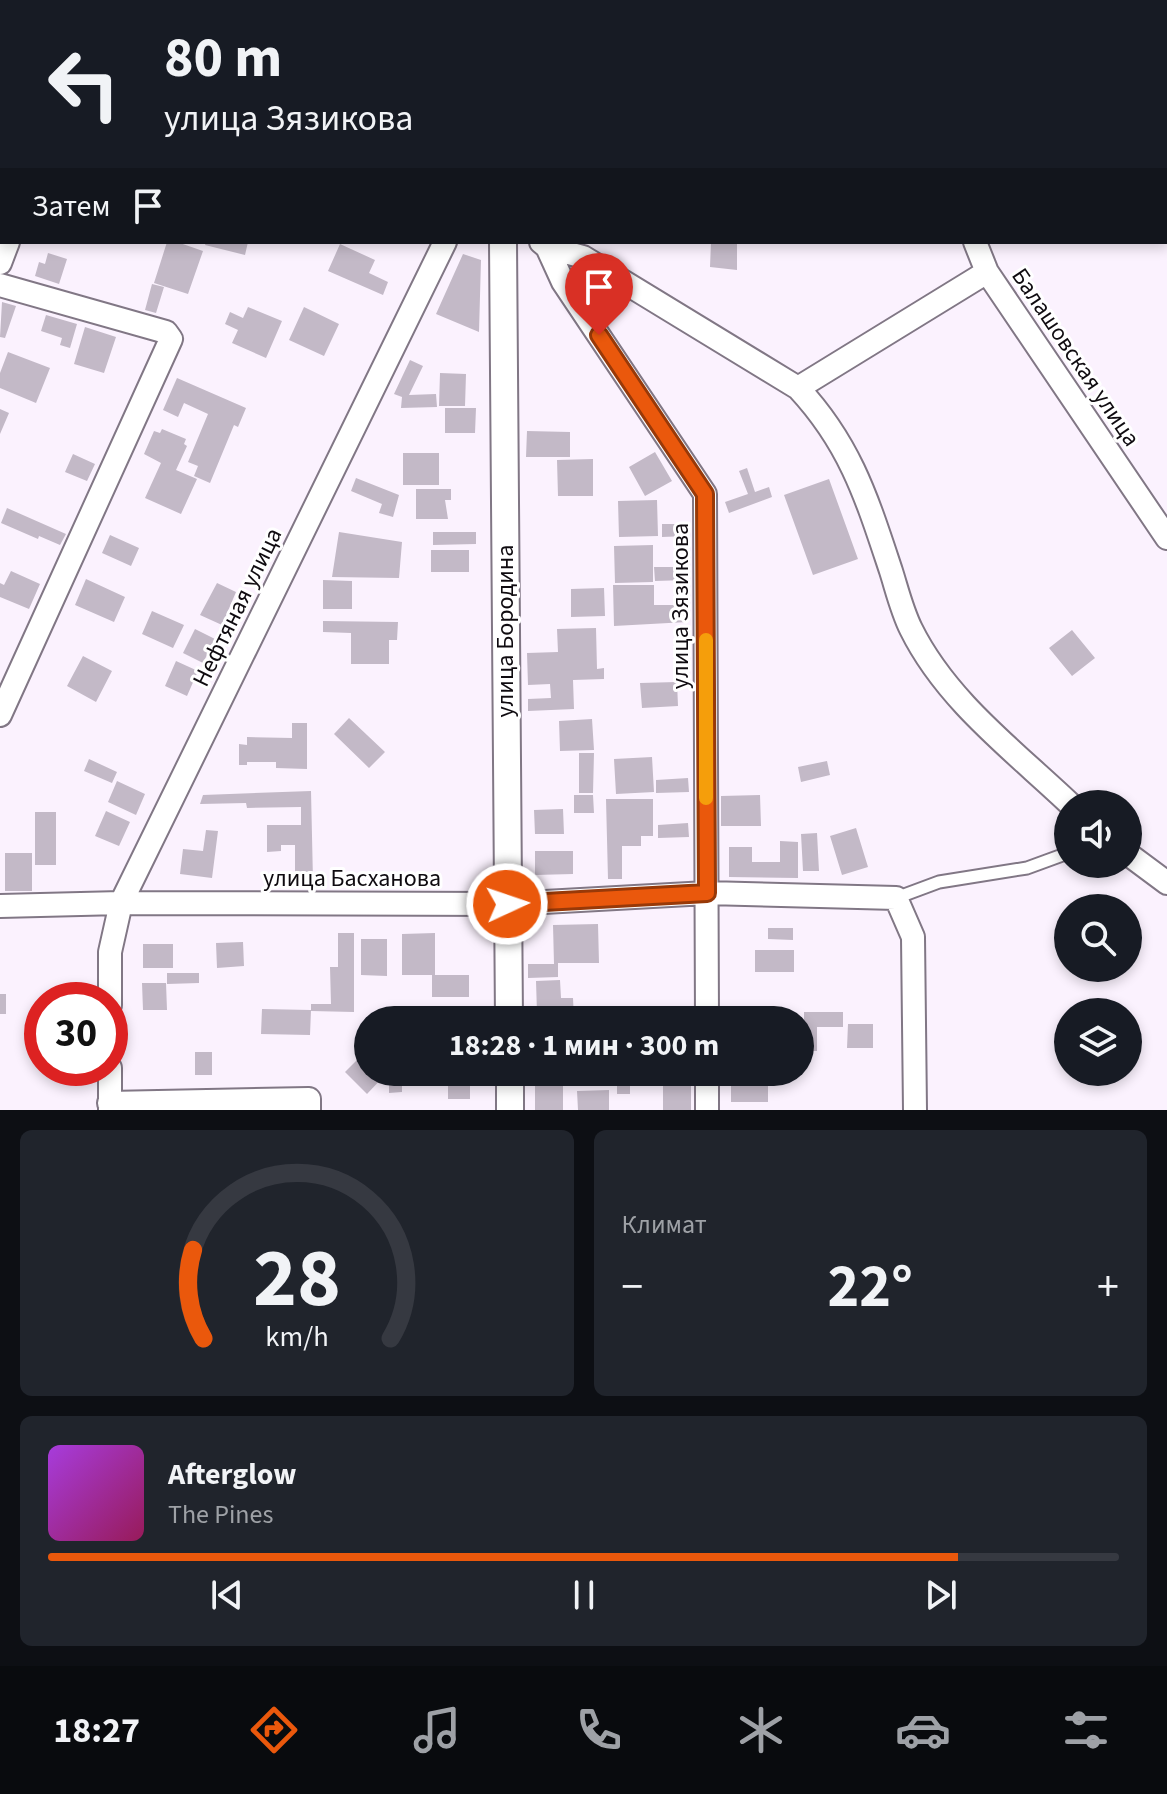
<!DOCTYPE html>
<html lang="ru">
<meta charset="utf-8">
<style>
:root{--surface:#171b24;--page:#20242c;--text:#f1f3f6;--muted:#9ea1a6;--line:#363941;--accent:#ea580c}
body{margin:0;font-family:"Source Sans 3",sans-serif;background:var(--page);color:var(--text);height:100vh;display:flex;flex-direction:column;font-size:30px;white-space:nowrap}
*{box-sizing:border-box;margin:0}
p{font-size:26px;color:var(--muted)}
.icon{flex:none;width:44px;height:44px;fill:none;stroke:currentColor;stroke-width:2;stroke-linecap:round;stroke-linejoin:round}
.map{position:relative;height:1110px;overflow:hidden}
.details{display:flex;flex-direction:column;gap:20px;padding:20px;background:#0d0f14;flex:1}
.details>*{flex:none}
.top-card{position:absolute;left:0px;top:0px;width:1168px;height:244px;box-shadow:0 4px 12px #0003;background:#171b24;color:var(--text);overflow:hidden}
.buttons{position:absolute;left:1054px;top:790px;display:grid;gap:16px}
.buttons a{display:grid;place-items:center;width:88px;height:88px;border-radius:50%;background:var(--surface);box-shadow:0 4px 12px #0003;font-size:40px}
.speed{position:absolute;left:24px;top:982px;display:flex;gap:16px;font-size:40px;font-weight:700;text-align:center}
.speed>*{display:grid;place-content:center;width:104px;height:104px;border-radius:50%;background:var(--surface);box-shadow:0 4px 12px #0003;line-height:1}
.speed .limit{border:12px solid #d22;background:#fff;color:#111}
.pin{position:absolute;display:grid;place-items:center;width:68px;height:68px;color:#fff;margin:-82px -34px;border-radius:50% 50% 50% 0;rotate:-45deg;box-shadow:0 0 8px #0007}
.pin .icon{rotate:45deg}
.me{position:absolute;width:88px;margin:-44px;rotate:87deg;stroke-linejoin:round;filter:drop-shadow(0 0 6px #0008)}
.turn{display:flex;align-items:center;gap:28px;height:168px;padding:0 32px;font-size:36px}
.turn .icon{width:104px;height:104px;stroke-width:2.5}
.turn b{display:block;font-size:56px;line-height:68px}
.then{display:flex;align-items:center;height:76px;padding:0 32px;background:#0003;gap:16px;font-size:30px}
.big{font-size:60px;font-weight:700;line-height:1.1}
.details .tile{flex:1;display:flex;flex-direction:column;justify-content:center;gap:12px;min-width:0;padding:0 28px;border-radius:12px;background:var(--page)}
.details .dial{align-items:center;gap:0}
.dial svg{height:208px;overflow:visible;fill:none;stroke:var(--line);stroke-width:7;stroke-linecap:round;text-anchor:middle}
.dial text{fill:var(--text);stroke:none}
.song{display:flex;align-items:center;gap:24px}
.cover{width:96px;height:96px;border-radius:12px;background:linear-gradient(135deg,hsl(280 70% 55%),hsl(330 70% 35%))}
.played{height:8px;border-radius:4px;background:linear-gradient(90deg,var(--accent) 85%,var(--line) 85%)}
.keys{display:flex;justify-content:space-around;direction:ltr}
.heat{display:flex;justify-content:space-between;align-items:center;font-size:44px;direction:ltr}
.details .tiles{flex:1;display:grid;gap:20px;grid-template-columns:1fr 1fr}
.tile:last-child{grid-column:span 2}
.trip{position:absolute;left:354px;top:1006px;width:460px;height:80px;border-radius:40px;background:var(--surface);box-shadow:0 4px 12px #0003;font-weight:700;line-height:80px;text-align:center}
.dock{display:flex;height:128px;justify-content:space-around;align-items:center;background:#090b0e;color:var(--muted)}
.dock .icon{width:56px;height:56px}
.dock .on{color:var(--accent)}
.dock b{font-size:36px;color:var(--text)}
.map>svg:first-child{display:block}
.green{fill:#c8cc91}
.building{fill:#c3b9c7}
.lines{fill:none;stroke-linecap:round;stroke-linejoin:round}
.service-casing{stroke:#817785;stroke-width:15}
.minor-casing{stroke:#817785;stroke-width:26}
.tertiary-casing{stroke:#817785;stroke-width:30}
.service{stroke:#fff;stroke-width:11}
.minor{stroke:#fff;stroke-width:22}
.tertiary{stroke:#fff;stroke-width:26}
.route-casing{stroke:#983908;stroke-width:20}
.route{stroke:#ea580c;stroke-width:14}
.slow{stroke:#f59e0b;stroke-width:14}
.labels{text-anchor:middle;stroke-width:6;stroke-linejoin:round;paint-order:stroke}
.street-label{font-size:24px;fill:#0f0b10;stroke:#fff}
</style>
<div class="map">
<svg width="1167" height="1110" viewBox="0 0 1167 1110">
<rect width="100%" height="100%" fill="#fbf2fe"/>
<path class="green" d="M133 0H422V2H142Z"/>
<path class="building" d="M167 242H177L203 251 188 294 154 283Z
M206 242H248L245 255 205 245Z
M711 242H737V270L710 267Z
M340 244 375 260 369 273 388 282 383 295 328 271Z
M48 253 67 259 59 284 35 276 39 262 45 264Z
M463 254 481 260 479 332 436 314Z
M152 284 164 287 156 313 145 310Z
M2 302 16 306 5 338 0 337Z
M248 307 282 321 266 358 232 343 238 330 225 324 230 312 243 318Z
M304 307 339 324 324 356 289 340Z
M46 315 77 324 70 348 60 345 62 338 41 331Z
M85 327 116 337 104 373 74 364Z
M8 352 50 368 36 403 0 388V373Z
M410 360 423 366 409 395 436 394 437 407 401 408 402 397 394 394Z
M440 373 466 374 465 406H439Z
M177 378 246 408 238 427 234 425 210 483 194 476 198 466 188 462 208 414 184 403 178 417 163 410Z
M445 408H476L475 433H445Z
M0 409 9 413 0 434Z
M162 429 186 439 184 444 187 446 176 470 197 479 181 514 145 498 161 463 144 454 154 431 160 433Z
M527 431 570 432V457H526Z
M655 452 672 481 645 496 629 467Z
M403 453H439V485H403Z
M73 454 95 464 87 481 65 472Z
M593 459V496H558L557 460Z
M747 468 755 492 769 487 772 497 729 513 725 502 748 494 739 471Z
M356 478 399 495 393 517 379 513 382 504 351 491Z
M829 479 858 559 813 575 784 495Z
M416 489H451V500H445L448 519H416Z
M657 500 658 536 619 537 618 501Z
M7 508 66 534 60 545 39 536 38 539 1 523Z
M662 524H687V536L662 537Z
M339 532 402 542 399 578 332 577Z
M433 532H476V544L433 545Z
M110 535 139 548 131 566 102 553Z
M653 545V582L615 583 614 546Z
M431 550H469V572H431Z
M654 567H687V580L655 581Z
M11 571 40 584 29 609 0 597V583L4 585Z
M86 579 125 597 114 622 75 605Z
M323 580 352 581V609H323Z
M217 583 236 592 222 625 200 615Z
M613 585H654V605H687V622L614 626Z
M604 588 605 616 571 617V589Z
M152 611 184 625 173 648 142 634Z
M323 621 398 622 397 640H389V664H351V633L323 632Z
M596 628 597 669 604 668V679L573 680 574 709 528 711V699L551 698 550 684 528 685 527 653 558 652 557 629Z
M195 629 215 639 203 663 183 653Z
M1072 630 1095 658 1072 676 1049 648Z
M83 656 112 671 96 702 67 686Z
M176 661 198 671 187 696 165 686Z
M677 682 678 706 642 708 640 683Z
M349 718 385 752 369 768 334 734Z
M592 719 594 750 560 751 559 721Z
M292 723H307V769L276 768V762H247V765H239V744L247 745V737L292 738Z
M579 753H594L593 793H579Z
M652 757 654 792 616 794 614 759Z
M89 759 117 772 112 783 84 771Z
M827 761 830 775 801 782 798 767Z
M688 778 689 792 656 793V780Z
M117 781 145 794 136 815 108 802Z
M311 791 313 881 295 882V845H281V851L267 852V825H301V807L247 808 246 803 200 804 203 795Z
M574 795H593L594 813H574Z
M760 795 761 826H721V796Z
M606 799H653V836H641V846H622V879H608Z
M563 809 564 834H535L534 810Z
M106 811 130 822 119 846 95 836Z
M35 812H56V865H35Z
M688 823 689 837 658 838V825Z
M856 828 868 867 842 875 830 836Z
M206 830 218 831 212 878 180 874 183 849 203 851Z
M817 833 819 871H803L801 834Z
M780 841 798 842V878L729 877V847H752V862H780Z
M535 851H573V874L535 875Z
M5 853H32V891H5Z
M598 924 599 963H558V977L528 978V964H554L553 925Z
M768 928H793V940L768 939Z
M338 933H354V1012L311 1011V1004H331L330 967H338Z
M435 933V975H469V997H432V975H402V934Z
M361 939H387V976L361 975Z
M243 942 244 966 217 968 216 943Z
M143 944H173V968H143Z
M755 950H794V972H755Z
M167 973H199V983L167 984Z
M560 980 561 998H573L574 1020H561V1012L537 1013 536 981Z
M142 983H166L167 1010H143Z
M0 994H6V1014H0Z
M262 1009 311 1010 310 1035 261 1034Z
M804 1012H843V1027H817V1051H804Z
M764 1015 797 1017V1020H763Z
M848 1024H873V1048H847Z
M195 1052H212V1075H195Z
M363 1054 368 1059V1072H382L385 1075 367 1094 345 1072Z
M389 1072H402V1092L389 1093Z
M617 1072H642V1085H630V1094H617Z
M731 1075H768V1102H731Z
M448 1079H470V1099H448Z
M563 1083V1110H535V1084Z
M663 1084H691V1110H663Z
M609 1090V1110H578L577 1091Z"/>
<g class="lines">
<defs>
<path id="service" d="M53 0 62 2
M962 0 963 2
M896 898 939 882 1027 868 1068 853"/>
<path id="minor" d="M975 2 976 0
M0 86 2 87
M1166 110 1167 106
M541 242 547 247 563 282 705 494 707 1020
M975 242 987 272 1167 538
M547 247 583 257 798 388C851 445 867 499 891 571 897 590 902 611 911 629 946 700 1013 750 1070 804
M0 263 8 242
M0 285 166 332 171 339 0 715
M798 388 987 272
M1128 854 1167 883
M0 906 121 903 507 904 707 893 896 898 913 937 915 1110
M110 1005V952L121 903 445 242
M707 1072V1110
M109 1103 309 1099V1110
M110 1110V1068"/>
<path id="tertiary" d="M453 0V2
M1166 152H1167
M503 242 509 1020
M510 1072V1110"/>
</defs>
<use href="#service" class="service-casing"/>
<use href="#minor" class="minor-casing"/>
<use href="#tertiary" class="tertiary-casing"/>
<use href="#service" class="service"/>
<use href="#minor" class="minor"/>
<use href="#tertiary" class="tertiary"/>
</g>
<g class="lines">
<defs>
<path id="route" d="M507 904 707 893 705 494 599 335"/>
</defs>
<use href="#route" class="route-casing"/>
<use href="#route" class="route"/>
<path class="slow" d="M706 640V798"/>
</g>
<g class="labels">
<g class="street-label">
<text transform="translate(1076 357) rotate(56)" y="8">Балашовская улица</text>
<text transform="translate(680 606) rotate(-90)" y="8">улица Зязикова</text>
<text transform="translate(237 607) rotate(-64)" y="8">Нефтяная улица</text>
<text transform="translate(505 631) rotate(-90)" y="8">улица Бородина</text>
<text x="352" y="886">улица Басханова</text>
</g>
</g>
</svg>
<div class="buttons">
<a><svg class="icon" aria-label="sound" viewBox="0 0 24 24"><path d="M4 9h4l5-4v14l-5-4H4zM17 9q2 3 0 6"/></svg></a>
<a><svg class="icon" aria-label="search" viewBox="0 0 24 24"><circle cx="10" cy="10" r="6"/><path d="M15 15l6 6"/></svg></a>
<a><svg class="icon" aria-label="layers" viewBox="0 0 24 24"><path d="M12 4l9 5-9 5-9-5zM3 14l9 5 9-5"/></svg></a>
</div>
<div class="speed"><div class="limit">30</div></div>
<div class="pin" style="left:599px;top:335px;background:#d93025"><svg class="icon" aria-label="arrive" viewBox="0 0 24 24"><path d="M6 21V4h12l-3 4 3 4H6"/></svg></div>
<svg class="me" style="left:507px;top:904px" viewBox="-20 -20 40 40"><circle r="17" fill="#ea580c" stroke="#fff" stroke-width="3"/><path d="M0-11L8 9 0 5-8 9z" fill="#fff"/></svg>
<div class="trip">18:28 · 1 мин · 300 m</div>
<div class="top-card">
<div class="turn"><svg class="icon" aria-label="left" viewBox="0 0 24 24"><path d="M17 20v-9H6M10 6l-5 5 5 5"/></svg><div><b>80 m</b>улица Зязикова</div></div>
<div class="then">Затем<svg class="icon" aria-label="arrive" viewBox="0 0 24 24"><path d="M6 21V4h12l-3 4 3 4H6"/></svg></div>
</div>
</div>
<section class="details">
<div class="tiles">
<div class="tile dial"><svg viewBox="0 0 100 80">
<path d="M14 69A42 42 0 1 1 86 69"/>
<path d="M14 69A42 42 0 0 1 10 35" stroke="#ea580c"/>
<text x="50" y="56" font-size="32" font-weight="700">28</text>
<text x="50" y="72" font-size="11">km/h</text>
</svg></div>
<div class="tile"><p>Климат</p>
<div class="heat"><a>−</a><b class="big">22°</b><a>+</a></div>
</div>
<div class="tile">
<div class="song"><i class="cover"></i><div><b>Afterglow</b><p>The Pines</p></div></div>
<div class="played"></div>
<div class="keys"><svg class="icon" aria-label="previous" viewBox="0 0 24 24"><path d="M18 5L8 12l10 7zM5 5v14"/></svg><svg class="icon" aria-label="pause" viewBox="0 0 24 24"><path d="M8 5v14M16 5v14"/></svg><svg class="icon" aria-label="next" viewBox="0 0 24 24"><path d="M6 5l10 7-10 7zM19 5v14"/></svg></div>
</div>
</div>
</section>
<nav class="dock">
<b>18:27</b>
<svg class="icon on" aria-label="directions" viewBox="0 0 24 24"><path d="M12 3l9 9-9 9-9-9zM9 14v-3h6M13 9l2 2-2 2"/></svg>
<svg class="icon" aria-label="music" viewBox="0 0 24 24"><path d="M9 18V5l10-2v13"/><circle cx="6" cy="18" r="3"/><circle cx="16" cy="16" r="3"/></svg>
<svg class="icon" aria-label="phone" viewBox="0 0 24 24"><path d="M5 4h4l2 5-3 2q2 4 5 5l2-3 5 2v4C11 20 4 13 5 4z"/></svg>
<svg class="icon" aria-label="climate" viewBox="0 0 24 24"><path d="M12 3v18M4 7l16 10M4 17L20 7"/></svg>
<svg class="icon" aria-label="car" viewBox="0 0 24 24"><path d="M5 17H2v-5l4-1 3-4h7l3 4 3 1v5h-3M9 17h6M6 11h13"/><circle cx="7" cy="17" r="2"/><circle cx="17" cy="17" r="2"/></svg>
<svg class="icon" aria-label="filters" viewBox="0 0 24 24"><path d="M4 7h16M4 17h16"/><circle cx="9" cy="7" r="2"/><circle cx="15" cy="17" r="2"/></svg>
</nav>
